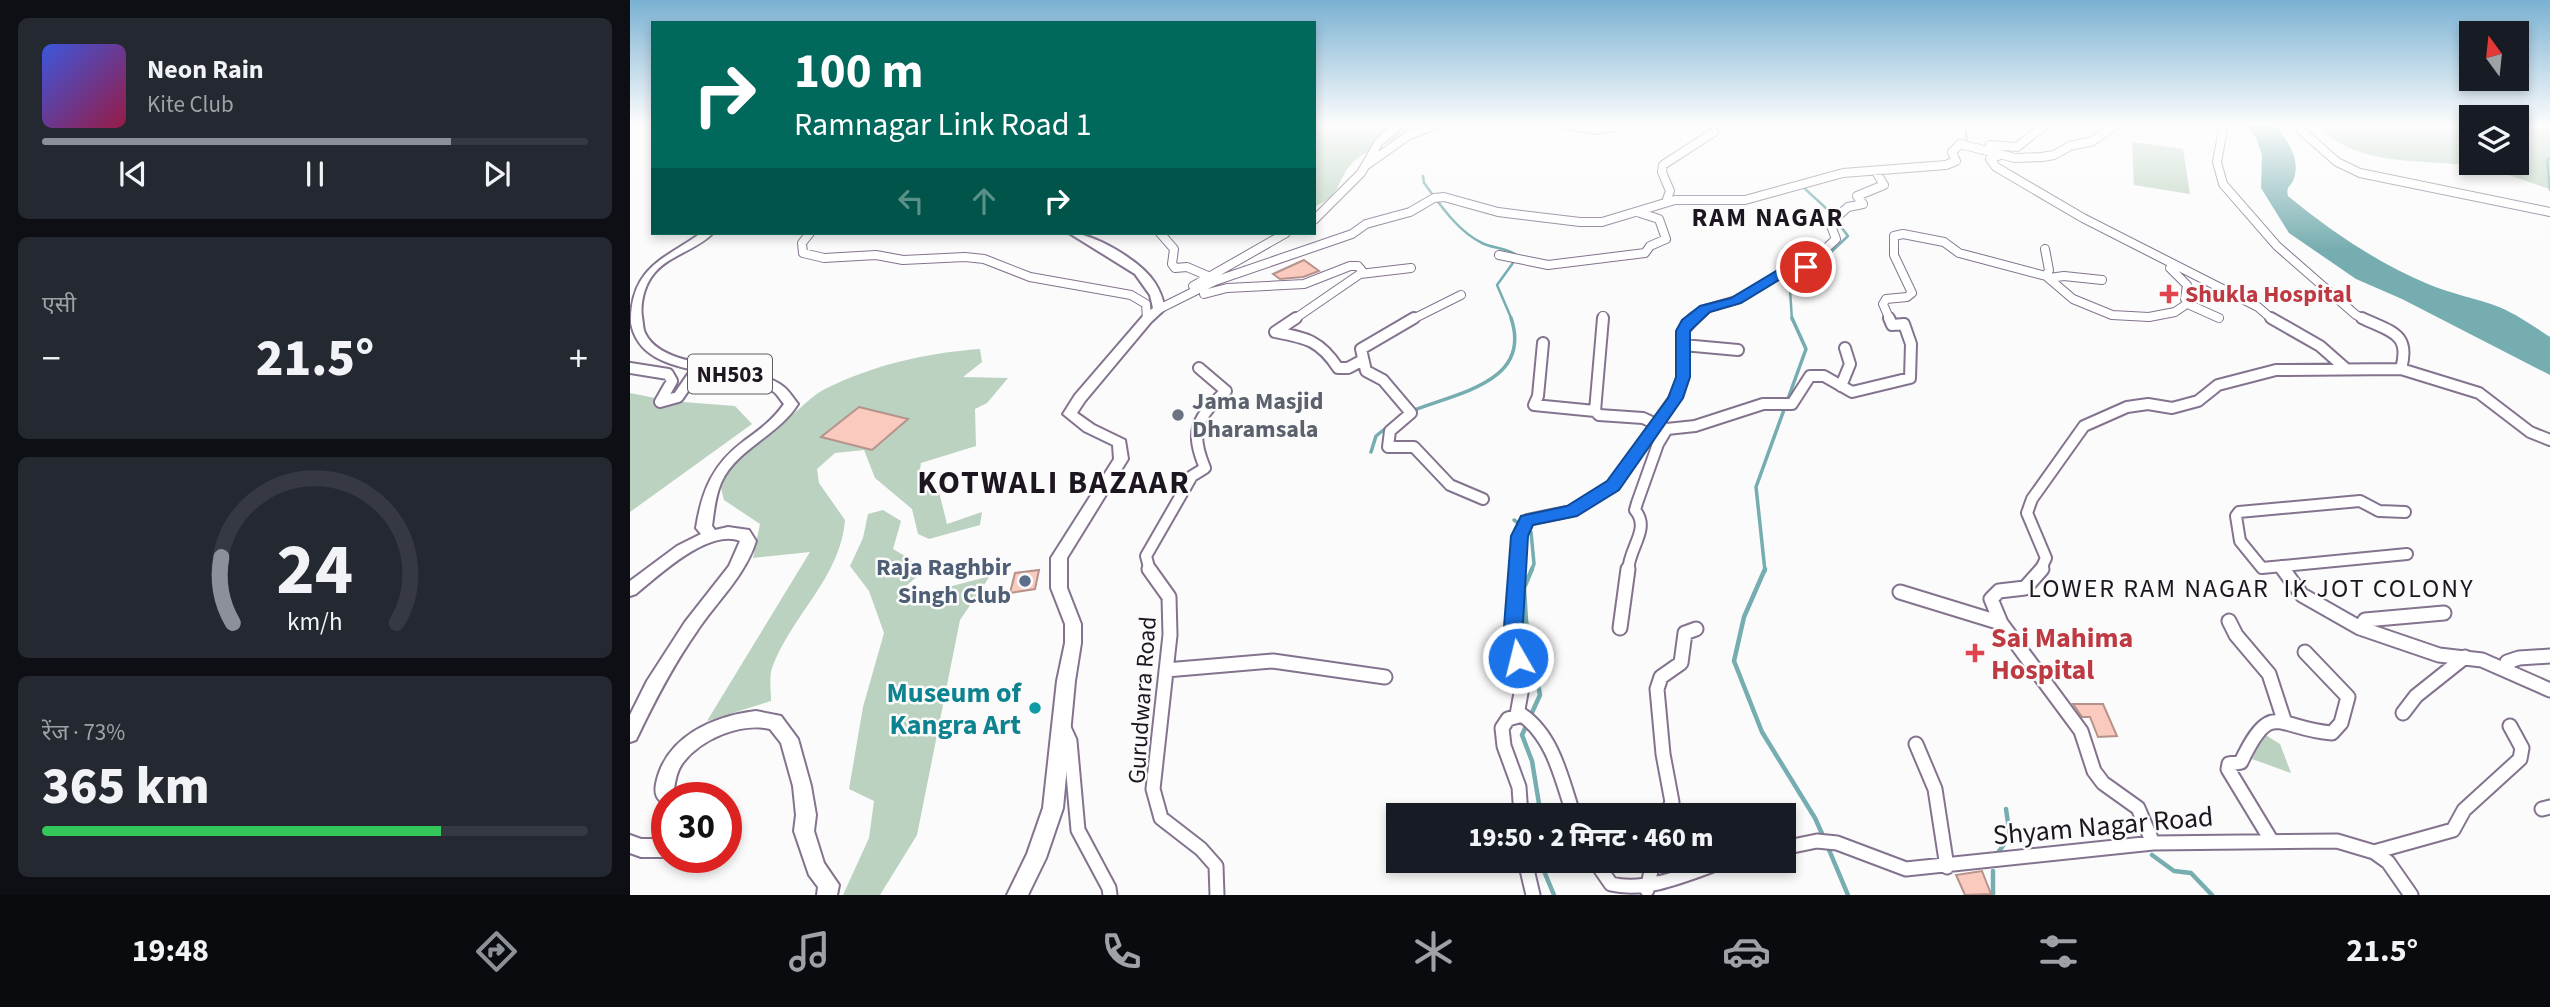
<!DOCTYPE html>
<html lang="hi">
<meta charset="utf-8">
<style>
:root{--surface:#171b24;--page:#242831;--text:#f1f3f6;--muted:#9ea1a6;--line:#363941;--accent:#8c9099}
body{margin:0;font-family:"Source Sans 3","Noto Sans Devanagari",sans-serif;background:var(--page);color:var(--text);height:100vh;display:flex;flex-direction:column;font-size:26px;white-space:nowrap}
*{box-sizing:border-box;margin:0}
p{font-size:23px;color:var(--muted)}
.icon{flex:none;width:38px;height:38px;fill:none;stroke:currentColor;stroke-width:2;stroke-linecap:round;stroke-linejoin:round}
.map{position:relative;flex:1;overflow:hidden}
.drawer{display:flex;flex-direction:column;gap:18px;padding:18px;background:#0d0f14;width:630px}
.drawer>*{flex:none}
.guide{position:absolute;left:21px;top:21px;width:665px;height:214px;border-radius:0px;box-shadow:0 4px 10px #0003;background:#00695c;color:#fff;overflow:hidden}
.needle{width:46px;rotate:345deg}
.fabs{position:absolute;left:1829px;top:21px;display:grid;gap:14px}
.fabs a{display:grid;place-items:center;width:70px;height:70px;border-radius:0px;background:var(--surface);box-shadow:0 4px 10px #0003;font-size:35px}
.speed{position:absolute;left:21px;top:782px;display:flex;gap:14px;font-size:35px;font-weight:700;text-align:center}
.speed>*{display:grid;place-content:center;width:91px;height:91px;border-radius:50%;background:var(--surface);box-shadow:0 4px 10px #0003;line-height:1}
.speed .limit{border:10px solid #d22;background:#fff;color:#111}
.pin{position:absolute;display:grid;place-items:center;width:60px;height:60px;color:#fff;margin:-30px;border:4px solid #fff;border-radius:50%;box-shadow:0 2px 7px #0007}
.me{position:absolute;width:77px;margin:-38px;rotate:352deg;stroke-linejoin:round;filter:drop-shadow(0 0 5px #0008)}
.turn{display:flex;align-items:center;gap:24px;height:147px;padding:0 28px;font-size:32px}
.turn .icon{width:91px;height:91px;stroke-width:2.5}
.turn b{display:block;font-size:49px;line-height:60px}
.lanes{display:flex;align-items:center;height:66px;padding:0 28px;background:#0003;justify-content:center;gap:35px;direction:ltr}
.lanes .off{opacity:.35}
.big{font-size:52px;font-weight:800;line-height:1.1}
.drawer .tile{flex:1;display:flex;flex-direction:column;justify-content:center;gap:10px;min-width:0;padding:0 24px;border-radius:10px;background:var(--page)}
.drawer .dial{align-items:center;gap:0}
.dial svg{height:182px;overflow:visible;fill:none;stroke:var(--line);stroke-width:7;stroke-linecap:round;text-anchor:middle}
.dial text{fill:var(--text);stroke:none}
.song{display:flex;align-items:center;gap:21px}
.cover{width:84px;height:84px;border-radius:10px;background:linear-gradient(135deg,hsl(230 70% 55%),hsl(340 70% 35%))}
.played{height:7px;border-radius:4px;background:linear-gradient(90deg,var(--accent) 75%,var(--line) 75%)}
.keys{display:flex;justify-content:space-around;direction:ltr}
.heat{display:flex;justify-content:space-between;align-items:center;font-size:38px;direction:ltr}
.charge{height:10px;border-radius:5px;background:linear-gradient(90deg,#34c759 73%,var(--line) 0)}
.trip{position:absolute;left:756px;top:803px;width:410px;height:70px;border-radius:0px;background:var(--surface);box-shadow:0 4px 10px #0003;font-weight:800;line-height:70px;text-align:center}
.dock{display:flex;height:112px;justify-content:space-around;align-items:center;background:#090b0e;color:var(--muted)}
.dock .icon{width:49px;height:49px}
.dock .on{color:var(--accent)}
.dock b{font-size:32px;color:var(--text)}
main{display:flex;flex:1;min-height:0}
.map>svg:first-child{display:block}
.green{fill:#bad2bf}
.water{fill:#76adb0}
.lines{fill:none;stroke-linecap:round;stroke-linejoin:round}
.stream-far2{stroke:#76adb0;stroke-width:2.5}
.stream-far1{stroke:#76adb0;stroke-width:3.5}
.stream{stroke:#76adb0;stroke-width:4.5}
.building{fill:#fbcabf;stroke:#b5928a;stroke-width:2}
.minor-far2-casing{stroke:#84738e;stroke-width:10}
.minor-far1-casing{stroke:#84738e;stroke-width:14}
.minor-casing{stroke:#84738e;stroke-width:17}
.major-casing{stroke:#84738e;stroke-width:4}
.minor-far2{stroke:#fff;stroke-width:8}
.minor-far1{stroke:#fff;stroke-width:10}
.minor{stroke:#fff;stroke-width:13}
.major{fill:#fff;fill-rule:evenodd}
.route{fill:#1a73e8;stroke:#114b97;stroke-width:2}
.health-dot{fill:#e0444e;stroke:#fbfbfb;stroke-width:2.5}
.worship-dot{fill:#6b7280;stroke:#fbfbfb;stroke-width:2.5}
.service-dot{fill:#5c6f8a;stroke:#fbfbfb;stroke-width:2.5}
.culture-dot{fill:#0f9aa8;stroke:#fbfbfb;stroke-width:2.5}
.labels{text-anchor:middle;stroke-width:5;stroke-linejoin:round;paint-order:stroke}
.shield{fill:#fbfbfb;stroke:#605b62;stroke-width:2}
.shield-label{font-size:23px;font-weight:bold;fill:#1d1621}
.health-label{font-size:24px;font-weight:bold;fill:#be3a42;stroke:#fbfbfb;text-anchor:start}
.worship-label{font-size:24px;font-weight:bold;fill:#5b616d;stroke:#fbfbfb;text-anchor:start}
.service-label{font-size:24px;font-weight:bold;fill:#4e5e75;stroke:#fbfbfb;text-anchor:end}
.street-label{font-size:24px;fill:#1d1621;stroke:#fbfbfb}
.far-district-label{font-size:26px;font-weight:bold;letter-spacing:2px;fill:#1d1621;stroke:#fbfbfb}
.neighbourhood-label{font-size:26px;letter-spacing:2px;fill:#1d1621;stroke:#fbfbfb}
.near-health-label{font-size:28px;font-weight:bold;fill:#be3a42;stroke:#fbfbfb;text-anchor:start}
.near-culture-label{font-size:28px;font-weight:bold;fill:#0d838f;stroke:#fbfbfb;text-anchor:end}
.near-street-label{font-size:28px;fill:#1d1621;stroke:#fbfbfb}
.district-label{font-size:32px;font-weight:bold;letter-spacing:2px;fill:#1d1621;stroke:#fbfbfb}
</style>
<main>
<section class="drawer">
<div class="tile">
<div class="song"><i class="cover"></i><div><b>Neon Rain</b><p>Kite Club</p></div></div>
<div class="played"></div>
<div class="keys"><svg class="icon" aria-label="previous" viewBox="0 0 24 24"><path d="M18 5L8 12l10 7zM5 5v14"/></svg><svg class="icon" aria-label="pause" viewBox="0 0 24 24"><path d="M8 5v14M16 5v14"/></svg><svg class="icon" aria-label="next" viewBox="0 0 24 24"><path d="M6 5l10 7-10 7zM19 5v14"/></svg></div>
</div>
<div class="tile"><p>एसी</p>
<div class="heat"><a>−</a><b class="big">21.5°</b><a>+</a></div>
</div>
<div class="tile dial"><svg viewBox="0 0 100 80">
<path d="M14 69A42 42 0 1 1 86 69"/>
<path d="M14 69A42 42 0 0 1 9 40" stroke="#8c9099"/>
<text x="50" y="56" font-size="32" font-weight="700">24</text>
<text x="50" y="72" font-size="11">km/h</text>
</svg></div>
<div class="tile"><p>रेंज · 73%</p><b class="big">365 km</b><div class="charge"></div></div>
</section>
<div class="map">
<svg width="1920" height="895" viewBox="0 0 1920 895">
<rect width="100%" height="100%" fill="#fbfbfb"/>
<path class="green" d="M684 124H804C786 131 736 149 723 162 705 181 714 194 684 207Z
M1686 124H1841V163H1886L1887 124H1920V189C1897 182 1872 171 1848 167 1790 157 1729 170 1686 124Z
M1502 142 1553 149 1560 194 1504 185Z
M350 349 352 362 333 377 378 378 357 403 345 409 346 446 291 463 288 482 308 488 317 524 352 512 350 525 299 539 288 534 282 509 245 478 234 450 205 453 187 469 189 483 215 520C211 577 161 616 142 668 139 677 141 690 141 701L77 721 180 552 123 558 130 524 94 500 88 476C111 447 128 438 157 418 170 410 182 395 195 389 243 365 296 353 350 349Z
M0 393 40 401 105 406 122 424 0 512Z
M253 510 271 521 263 549 280 559 290 574 269 592 273 599 360 576 330 620 287 835 250 895H213L239 838 244 801 219 789 233 707 254 633 239 591 220 566 233 538 238 514Z
M1634 734 1650 744 1661 773 1622 759Z"/>
<path class="water" d="M1615 124H1645C1657 141 1672 159 1663 181 1659 188 1656 187 1658 196 1702 232 1746 262 1798 284 1821 294 1846 298 1869 307 1888 315 1903 326 1920 337V375L1772 299 1726 279 1659 233 1631 188 1632 155 1626 138Z"/>
<g class="lines">
<path class="stream-far2" d="M1335 124 1337 143
M1920 158 1917 160 1920 190
M793 176 794 183C810 204 827 231 852 243 864 249 877 247 888 256L867 285 882 320
M1162 320 1160 290 1182 278 1199 254 1218 236 1198 210 1173 187"/>
<path class="stream-far1" d="M782 411C825 393 903 383 881 318
M741 452 746 436 772 415
M884 520 901 532 904 564 901 571
M1135 571 1126 487 1176 349 1162 318"/>
<path class="stream" d="M1135 569 1114 617 1104 661 1132 732 1185 818 1194 838
M900 717 910 695 896 621 894 588 902 569
M897 724 892 735 902 761 911 816
M1197 845 1218 895
M1367 854 1380 836 1376 809
M1522 855 1544 871 1561 873 1582 895
M914 861V871L924 895
M1363 871V895"/>
</g>
<path class="building" d="M674 260 689 271 673 277 650 279 643 274Z
M229 407 278 419 242 450 191 437Z
M409 570 405 589 380 593 385 573Z
M1443 704H1473L1487 736 1468 737 1460 717H1452Z
M1352 871 1361 894 1335 895 1326 875Z"/>
<g class="lines">
<defs>
<path id="minor-far2" d="M931 124 966 130 984 127
M1594 124 1587 162 1593 184 1647 246 1726 315 1736 320
M1664 124 1707 162 1730 173 1920 212
M1360 145 1387 147 1416 124
M1370 155 1360 159 1366 167 1453 218 1628 307 1643 320
M738 164 779 135 808 124
M1036 202 1040 191 1032 172 1033 165 1084 132
M684 220 731 173 749 142 770 124
M180 233 172 243 173 253 194 258 246 255 273 260 335 257 354 259 400 277 501 295 516 304 517 319
M530 233 544 249 542 264 545 268 557 267 578 276
M1415 249 1419 270 1416 276
M869 255 918 265 1015 253 1020 246 1036 239 1029 219 1010 213
M1540 268 1557 285 1555 299 1560 305 1589 318
M1419 278 1434 276 1472 280
M563 286 656 233
M574 294 597 288 674 284 720 266H728L734 273
M529 309 585 281 722 234 736 224 780 212 804 198 814 197 868 212 950 222H972L1045 200H1115L1213 173 1316 165 1326 161 1322 152 1330 144 1385 158 1412 157 1424 155 1440 146 1463 141 1487 124
M663 320 730 274 781 268
M781 320 831 295
M973 320V316
M1061 320 1075 309 1106 300 1155 271 1176 267 1206 239 1200 223 1218 207 1233 204 1227 196 1254 185 1246 172
M1260 320 1253 304 1256 299 1277 297 1282 293 1264 255V236L1273 234 1314 242 1329 253 1416 276 1443 299 1482 315 1519 317 1545 312 1558 303"/>
<path id="minor-far1" d="M784 318 731 349 736 371 753 380 781 413 760 431 758 447H784L820 485 853 499
M1641 318 1690 346 1715 368
M645 332 666 318
M645 332C676 338 690 340 708 368H718L733 360
M913 343 908 396 904 405 965 411 969 415 1013 418 1037 429 1065 426 1133 404H1162L1180 376H1194L1222 392 1280 378 1281 344 1274 324 1262 325 1259 318
M1053 345 1108 350
M0 368 38 374 42 381 30 402 48 397 68 368
M1771 369 1849 393 1900 432 1920 440
M1211 386 1220 364 1215 348
M965 411 973 318
M1775 512 1749 511 1730 501 1609 512 1606 516 1610 541 1632 568 1777 554
M1651 566 1655 571
M520 571 516 556 562 476 575 468C559 430 567 418 596 391L569 368
M887 571 889 536 897 520 941 511 983 485 1045 398 1053 377V331L1064 318
M998 571C999 547 1021 529 1005 510L1007 503 1028 444 1037 429
M1410 571 1416 558 1397 513 1402 499 1454 426 1497 407 1518 404 1542 408 1568 401 1588 385 1646 370 1771 369C1781 333 1761 332 1732 318"/>
<path id="minor" d="M519 569 539 597 540 635 523 789 531 818 571 849 586 866 587 895
M1412 569 1395 588 1369 591 1361 599 1371 623 1451 731 1464 771 1473 783 1508 808 1523 843
M1653 569 1672 595 1730 628 1809 655 1852 660 1920 690
M1270 592 1371 623
M1599 621 1606 635 1639 674 1655 723
M990 628 998 569
M1730 628 1735 620 1814 613
M536 670 643 661 755 677
M1879 671 1877 662 1889 658 1920 656
M1773 713 1786 696 1835 657
M887 715 894 676 883 640 887 569
M434 728 440 741 448 830 479 888 480 895
M1286 744 1305 789 1317 867
M1912 809 1920 807
M891 816 889 787 874 746 872 728 878 719 892 715C924 737 932 781 944 816
M1036 816 1042 802 1033 754 1027 689 1031 677 1051 663 1055 633 1066 629
M1641 840 1598 769 1599 764 1611 762C1642 697 1647 729 1702 733L1711 723 1718 697 1675 652
M1153 848 1187 841 1207 843 1276 869 1523 843 1707 841 1744 852 1758 862 1781 895
M1744 852 1823 830 1834 810 1890 759 1892 748 1880 726
M895 861 903 895
M965 861 981 884C1018 893 1059 873 1094 861
M1017 890 1023 861"/>
<path id="major" d="M71 233H83C66 251 37 255 22 276 14 287 10 304 12 317 13 322 13 329 15 333 34 373 123 361 154 387 159 391 164 399 168 404 148 436 106 449 91 483 85 497 84 512 82 526L85 530 98 527 119 530 126 541C115 576 87 601 67 631 43 665 24 702 6 740L0 742V715L17 681 55 622 99 566 110 541C79 528 29 575 6 594L0 596V581L47 546 71 534 66 528C72 490 83 464 114 441 129 430 143 420 154 404 151 401 148 395 144 392 105 364 12 383 1 323 0 266 37 258 71 233Z
M439 233C464 233 511 261 525 283 530 291 533 299 535 309L521 322 455 401 447 413 464 425 495 440 498 459 437 558V588L451 624V643L445 681 433 808 416 858 398 895H377L397 854 413 808 427 681 435 643V624L421 588V558L484 459 483 445 454 431 433 414 445 395 513 316 523 308 520 295 505 274Z
M126 711 151 716 168 739 181 786 186 815 184 831 194 863 209 885 207 895H187L188 887 179 875 164 831 166 815 163 786 151 743 140 729C111 722 70 739 52 764 47 771 45 781 44 790L49 798H37V806C27 800 24 795 26 784 35 737 83 716 126 711Z
M0 835 11 839H37V857H11L0 853Z"/>
</defs>
<use href="#minor-far2" class="minor-far2-casing"/>
<use href="#minor-far1" class="minor-far1-casing"/>
<use href="#minor" class="minor-casing"/>
<use href="#major" class="major-casing"/>
<use href="#minor-far2" class="minor-far2"/>
<use href="#minor-far1" class="minor-far1"/>
<use href="#minor" class="minor"/>
<use href="#major" class="major"/>
</g>
<linearGradient id="sky" x2="0" y2="1"><stop stop-color="#7ab1d2"/><stop offset="0.5" stop-color="#fdfdfd"/><stop offset="1" stop-color="#fdfdfd" stop-opacity="0"/></linearGradient>
<rect width="1920" height="250" fill="url(#sky)"/>
<path class="route" d="M1176 263 1180 264V270L1159 274 1111 303 1080 312 1060 331V377L1053 398 989 490 947 516 903 525 898 536 892 640 898 658 895 664 888 666 881 664 873 640 881 536 891 516 937 506 977 481 1038 398 1046 377V331L1052 320 1070 306 1101 298 1151 268Z"/>
<g class="health-dot">
<path d="M1535.5 283.5h7v7h7v7h-7v7h-7v-7h-7v-7h7z"/>
<path d="M1341.5 642.5h7v7h7v7h-7v7h-7v-7h-7v-7h7z"/>
</g>
<circle class="worship-dot" cx="548" cy="415" r="7"/>
<circle class="service-dot" cx="395" cy="581" r="7"/>
<circle class="culture-dot" cx="405" cy="708" r="7"/>
<g class="labels">
<rect class="shield" x="58" y="354.5" width="84" height="39" rx="5"/>
<g class="shield-label">
<text x="100" y="382">NH503</text>
</g>
<g class="health-label">
<text x="1555" y="302">Shukla Hospital</text>
</g>
<g class="worship-label">
<text x="562" y="409">Jama Masjid<tspan x="562" dy="28">Dharamsala</tspan></text>
</g>
<g class="service-label">
<text x="381" y="575">Raja Raghbir<tspan x="381" dy="28">Singh Club</tspan></text>
</g>
<g class="street-label">
<text transform="translate(512 700) rotate(-86)" y="8">Gurudwara Road</text>
</g>
<g class="far-district-label">
<text x="1138" y="226">RAM NAGAR</text>
</g>
<g class="neighbourhood-label">
<text x="1519" y="597">LOWER RAM NAGAR</text>
<text x="1749" y="597">IK JOT COLONY</text>
</g>
<g class="near-health-label">
<text x="1361" y="647">Sai Mahima<tspan x="1361" dy="32">Hospital</tspan></text>
</g>
<g class="near-culture-label">
<text x="391" y="702">Museum of<tspan x="391" dy="32">Kangra Art</tspan></text>
</g>
<g class="near-street-label">
<text transform="translate(1473 825) rotate(-5)" y="10">Shyam Nagar Road</text>
</g>
<g class="district-label">
<text x="424" y="493">KOTWALI BAZAAR</text>
</g>
</g>
</svg>
<div class="fabs">
<a><svg class="needle" viewBox="-14 -14 28 28"><path d="M0-13l5 13h-10z" fill="#e53935"/><path d="M0 13l5-13h-10z" fill="#9ea1a6"/></svg></a>
<a><svg class="icon" aria-label="layers" viewBox="0 0 24 24"><path d="M12 4l9 5-9 5-9-5zM3 14l9 5 9-5"/></svg></a>
</div>
<div class="speed"><div class="limit">30</div></div>
<div class="pin" style="left:1176px;top:267px;background:#d93025"><svg class="icon" aria-label="arrive" viewBox="0 0 24 24"><path d="M6 21V4h12l-3 4 3 4H6"/></svg></div>
<svg class="me" style="left:888px;top:658px" viewBox="-20 -20 40 40"><circle r="17" fill="#1a73e8" stroke="#fff" stroke-width="3"/><path d="M0-11L8 9 0 5-8 9z" fill="#fff"/></svg>
<div class="trip">19:50 · 2 मिनट · 460 m</div>
<div class="guide">
<div class="turn"><svg class="icon" aria-label="right" viewBox="0 0 24 24"><path d="M7 20v-9h11M14 6l5 5-5 5"/></svg><div><b>100 m</b>Ramnagar Link Road 1</div></div>
<div class="lanes"><svg class="icon off" aria-label="left" viewBox="0 0 24 24"><path d="M17 20v-9H6M10 6l-5 5 5 5"/></svg><svg class="icon off" aria-label="ahead" viewBox="0 0 24 24"><path d="M12 20V5M6 11l6-6 6 6"/></svg><svg class="icon" aria-label="right" viewBox="0 0 24 24"><path d="M7 20v-9h11M14 6l5 5-5 5"/></svg></div>
</div>
</div>
</main>
<nav class="dock">
<b>19:48</b>
<svg class="icon on" aria-label="directions" viewBox="0 0 24 24"><path d="M12 3l9 9-9 9-9-9zM9 14v-3h6M13 9l2 2-2 2"/></svg>
<svg class="icon" aria-label="music" viewBox="0 0 24 24"><path d="M9 18V5l10-2v13"/><circle cx="6" cy="18" r="3"/><circle cx="16" cy="16" r="3"/></svg>
<svg class="icon" aria-label="phone" viewBox="0 0 24 24"><path d="M5 4h4l2 5-3 2q2 4 5 5l2-3 5 2v4C11 20 4 13 5 4z"/></svg>
<svg class="icon" aria-label="climate" viewBox="0 0 24 24"><path d="M12 3v18M4 7l16 10M4 17L20 7"/></svg>
<svg class="icon" aria-label="car" viewBox="0 0 24 24"><path d="M5 17H2v-5l4-1 3-4h7l3 4 3 1v5h-3M9 17h6M6 11h13"/><circle cx="7" cy="17" r="2"/><circle cx="17" cy="17" r="2"/></svg>
<svg class="icon" aria-label="filters" viewBox="0 0 24 24"><path d="M4 7h16M4 17h16"/><circle cx="9" cy="7" r="2"/><circle cx="15" cy="17" r="2"/></svg>
<b>21.5°</b>
</nav>
